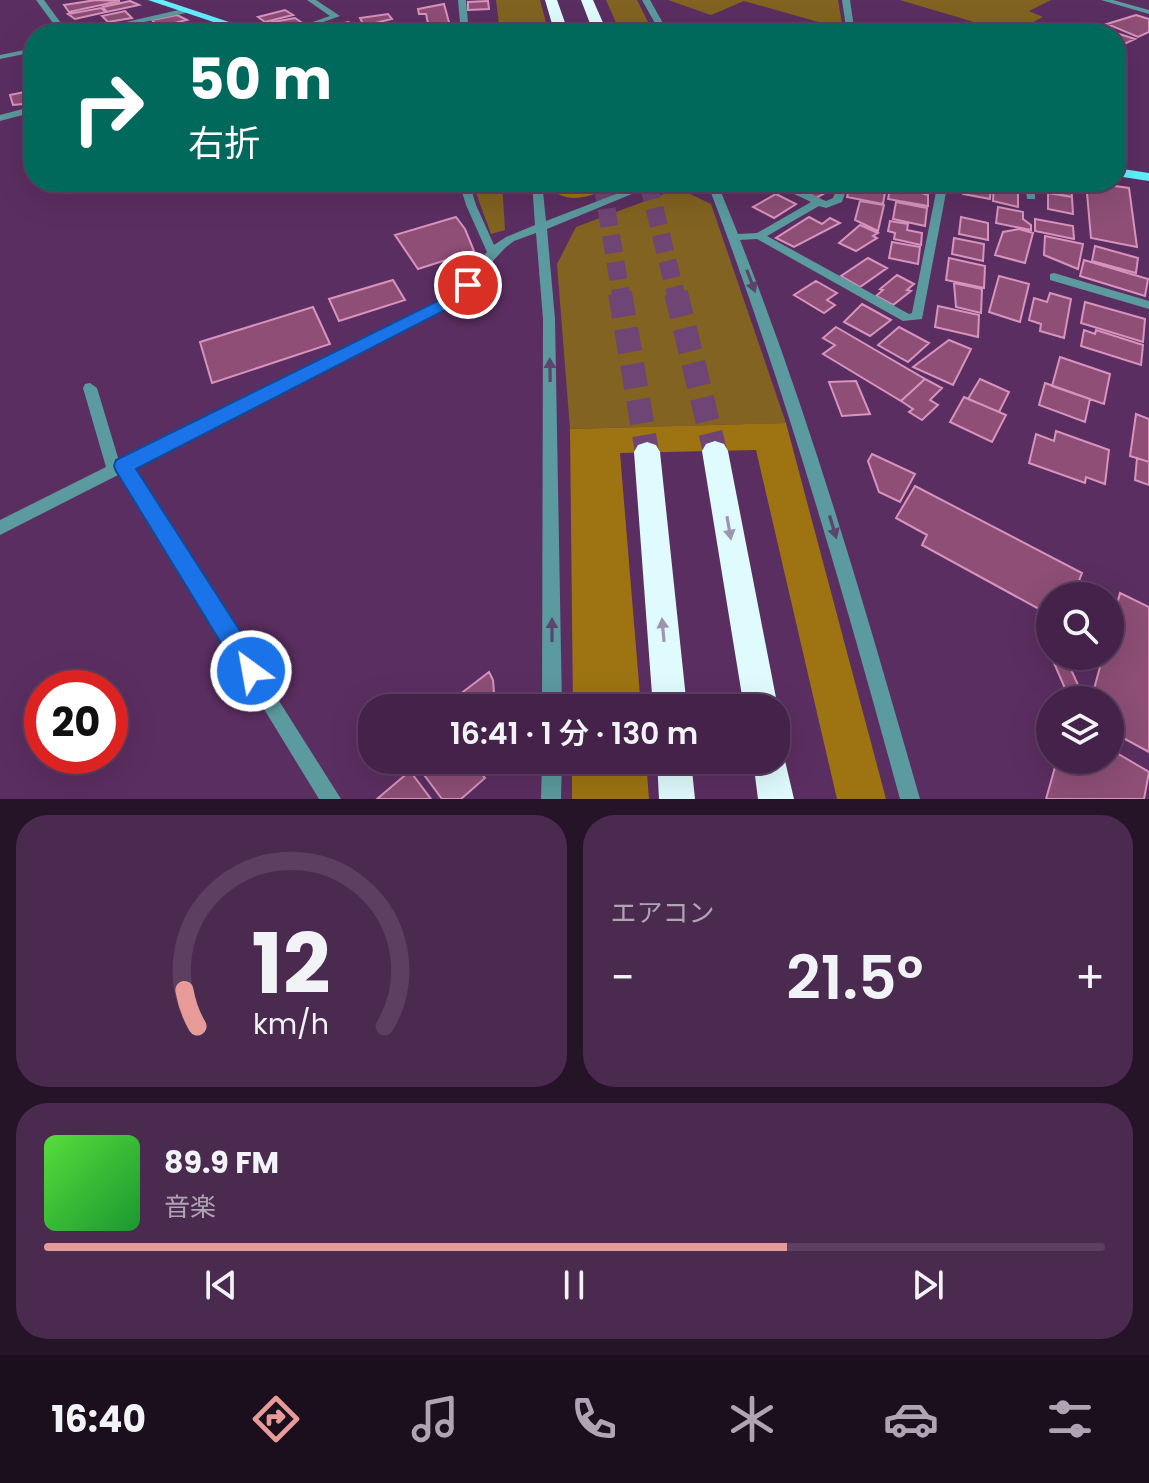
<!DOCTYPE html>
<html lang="ja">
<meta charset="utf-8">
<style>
:root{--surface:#442249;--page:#4b2a50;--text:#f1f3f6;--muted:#afa4b4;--line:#5c3f61;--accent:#e69b98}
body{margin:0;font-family:Poppins,"Noto Sans JP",sans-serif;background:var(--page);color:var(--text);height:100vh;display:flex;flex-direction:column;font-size:30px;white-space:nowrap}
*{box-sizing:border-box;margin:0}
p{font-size:26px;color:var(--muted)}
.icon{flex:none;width:44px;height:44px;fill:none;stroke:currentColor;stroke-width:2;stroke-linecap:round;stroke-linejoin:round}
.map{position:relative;height:799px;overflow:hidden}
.side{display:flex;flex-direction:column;gap:16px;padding:16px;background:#251328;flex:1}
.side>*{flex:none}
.hud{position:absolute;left:24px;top:24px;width:1102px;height:168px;border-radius:32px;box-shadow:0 8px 32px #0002,0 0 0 2px var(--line);background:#00695c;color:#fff;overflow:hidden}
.tools{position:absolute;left:1036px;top:582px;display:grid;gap:16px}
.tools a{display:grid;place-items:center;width:88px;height:88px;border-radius:50%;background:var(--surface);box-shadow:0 8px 32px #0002,0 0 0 2px var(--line);font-size:40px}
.speed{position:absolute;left:24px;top:670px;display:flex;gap:16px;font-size:40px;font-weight:700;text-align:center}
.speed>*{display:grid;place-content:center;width:104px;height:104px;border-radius:50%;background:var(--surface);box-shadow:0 8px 32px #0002,0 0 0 2px var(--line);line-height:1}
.speed .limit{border:12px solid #d22;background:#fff;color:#111}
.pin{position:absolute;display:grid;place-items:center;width:68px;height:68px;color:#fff;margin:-34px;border:4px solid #fff;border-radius:50%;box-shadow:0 2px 8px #0007}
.me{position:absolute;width:88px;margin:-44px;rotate:328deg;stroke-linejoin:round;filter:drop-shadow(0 0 6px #0008)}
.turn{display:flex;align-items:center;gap:28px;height:168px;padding:0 32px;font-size:36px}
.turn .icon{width:104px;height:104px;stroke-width:2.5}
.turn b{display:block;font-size:56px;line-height:68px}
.big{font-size:60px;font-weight:600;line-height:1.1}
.side .card{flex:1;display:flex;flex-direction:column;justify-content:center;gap:12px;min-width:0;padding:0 28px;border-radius:32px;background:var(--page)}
.side .dial{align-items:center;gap:0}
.dial svg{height:208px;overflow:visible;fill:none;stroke:var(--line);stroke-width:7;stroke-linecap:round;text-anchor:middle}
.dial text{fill:var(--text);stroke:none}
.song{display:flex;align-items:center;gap:24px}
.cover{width:96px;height:96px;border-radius:12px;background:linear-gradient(135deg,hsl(110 70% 55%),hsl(130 70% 35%))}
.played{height:8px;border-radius:4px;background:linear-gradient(90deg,var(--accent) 70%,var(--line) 70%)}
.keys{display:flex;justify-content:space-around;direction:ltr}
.heat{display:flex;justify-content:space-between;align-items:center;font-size:44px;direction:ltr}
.side .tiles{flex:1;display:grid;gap:16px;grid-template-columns:1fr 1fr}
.card:last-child{grid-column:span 2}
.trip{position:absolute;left:358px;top:694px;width:432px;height:80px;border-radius:32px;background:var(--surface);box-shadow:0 8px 32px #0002,0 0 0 2px var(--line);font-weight:600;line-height:80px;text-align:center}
.menu{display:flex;height:128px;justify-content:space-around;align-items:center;background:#1b0e1d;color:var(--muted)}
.menu .icon{width:56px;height:56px}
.menu .active{color:var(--accent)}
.menu b{font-size:36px;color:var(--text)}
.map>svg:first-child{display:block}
.green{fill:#826321}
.forest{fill:#9d7411}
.building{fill:#8e4e76;stroke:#d893bd;stroke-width:2}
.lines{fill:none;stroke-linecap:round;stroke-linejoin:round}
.highway-tunnel-far1{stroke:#6f4575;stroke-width:18;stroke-dasharray:18 9;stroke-linecap:butt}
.highway-tunnel{stroke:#6f4575;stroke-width:24;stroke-dasharray:24 12;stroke-linecap:butt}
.minor{fill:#5b9a9f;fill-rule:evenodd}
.major{fill:#60effb;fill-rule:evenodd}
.highway{fill:#dffbfd;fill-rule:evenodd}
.oneway{fill:#5b446d}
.oneway2{fill:#9d94af}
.route{fill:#1a73e8;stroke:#114b97;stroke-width:2}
</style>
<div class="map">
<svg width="1149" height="799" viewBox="0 0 1149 799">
<rect width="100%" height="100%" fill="#5b2e61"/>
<path class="green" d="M496 0H540L549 34H514L512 23 499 24Z
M606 0H637L654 34H621Z
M668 0H838L843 29 744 1 711 15Z
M900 0H1051L1029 11 1043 17 1011 33Z
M472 182H502L505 230 491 234Z
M672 191 686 192 711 204 786 423 570 429 557 264 576 227Z"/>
<path class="forest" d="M556 182H623C603 190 579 205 558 194Z
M786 423 886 799H837L756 450 620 453 641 708H573L570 429Z
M572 760H646L649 799H572Z"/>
<path class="building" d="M96 0 120 1 69 12 64 5Z
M130 1 139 5 107 12 103 7Z
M488 1 489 9 468 10V2Z
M444 4 450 26 429 28 426 14H419L418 9Z
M101 8 106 12 75 19 68 14Z
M285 10 293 15 265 22 258 17Z
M125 11 132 18 108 22 102 16Z
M388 14 392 19 371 24H363L360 18Z
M177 15 187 20 158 27 152 20Z
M1136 15 1149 19V32L1138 37 1107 24Z
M295 18 304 24 285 29 273 22Z
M348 22 358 27 335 34H320L315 31Z
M142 23 153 28 127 34 121 30Z
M396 23 403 33 381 34 376 27Z
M492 24 493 34H472L471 25Z
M1110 31 1113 32 1135 39 1120 46 1116 44V34H1103Z
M34 90V103L13 105 10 95Z
M799 182H828L830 183 824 187 830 190 816 198 799 189 805 185Z
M851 182H870L886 187 883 204 847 197Z
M964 182 991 183 990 199 963 194Z
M1048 182H1071L1072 197 1048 192Z
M1086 182 1129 188 1137 247 1091 238Z
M994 183 1018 188V207L993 201Z
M891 184 928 195V206L888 199Z
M1048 193 1072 197 1073 214 1048 209Z
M776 194 796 204 774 218 753 207Z
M860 201 884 205 878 231 855 220Z
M896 202 927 208 925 226 893 219Z
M998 207 1023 212V219L1031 225V230L996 223Z
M456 217 465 229 474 251 418 269 395 235Z
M809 217 822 224 830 218 840 223 794 247 776 238Z
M961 217 988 223V240L959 234Z
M1035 219 1073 226 1074 239 1035 231Z
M890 221 908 224 907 230 922 233 921 245 894 239 895 233 888 231Z
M860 225 878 233 873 236 877 238 856 251 839 243Z
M1019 229 1033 233 1025 263 995 255 1003 232Z
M1045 236 1083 244 1078 269 1044 255Z
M954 238 984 244 983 261 952 254Z
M892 242 920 247 918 264 889 258Z
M1095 246 1138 258 1136 273 1092 261Z
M868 258 887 268 860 287 841 276Z
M949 258 985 266 984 288 946 280Z
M1084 260 1148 279 1145 296 1080 276Z
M897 275 914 284 907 290 911 291 893 305 876 296 883 290 880 289Z
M999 276 1029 284 1020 322 989 312Z
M393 280 405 300 339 321 329 299Z
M816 281 837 293 827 300 835 305 824 313 794 295Z
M954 283 982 289 981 313 956 307Z
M1050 293 1071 299 1064 338 1040 331 1041 324 1029 320 1034 298 1047 302Z
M1085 302 1145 319 1143 342 1081 323Z
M862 304 891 320 870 336 844 322Z
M938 306 979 315 978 337 935 327Z
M313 307 330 344 212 383 200 342Z
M836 327 925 379 901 401 823 354 835 345 823 338Z
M899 327 929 343 908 362 878 345Z
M1084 330 1095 334 1096 330 1143 345 1141 365 1081 346Z
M949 340 971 349 953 385 913 367Z
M1060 357 1110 374 1104 404 1052 386Z
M925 379 942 388 930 400 938 405 922 420 909 412 913 409 901 401Z
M980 379 1009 392 999 412 968 399Z
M856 381 870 414 842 416 829 382Z
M1045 383 1090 399 1085 422 1039 405Z
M964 397 1006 415 992 442 950 422Z
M1136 414 1149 419V462L1130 456Z
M1056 431 1109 450 1105 484 1086 477 1085 483 1029 463 1036 434 1054 441Z
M872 454 915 474 900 502 879 492 868 461Z
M1137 458 1149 462V485L1135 480Z
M915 486 1082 573 1073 596H1050V615L922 545 927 535 896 518Z
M1120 593 1149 607V752L1110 731V700H1091L1103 656H1110V629Z
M1054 663H1068L1085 700H1070Z
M489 672 493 680 494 693 481 703 485 708H442Z
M1110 749 1149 772 1144 799H1046L1057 760H1110Z
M413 760H470L485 778 461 799H442Z
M410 771 431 799H377Z"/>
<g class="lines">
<path class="highway-tunnel-far1" d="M602 182 621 295
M648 182 676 295"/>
<path class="highway-tunnel" d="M620 293 647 452
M676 293 715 451"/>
<path class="minor" d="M36 0H44L69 34H61Z
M307 0H316L340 16 290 34H278L330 16Z
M458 0H466L469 34H461Z
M642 0H650L669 34H661Z
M842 0H850L855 34H847Z
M1101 0H1113L1149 10V14Z
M183 9 186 13 88 34H73Z
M34 48V52L0 59V55Z
M34 106V112L0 121V115Z
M459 182H469L476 205 494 245 506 237 535 225 532 182H542L546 221 647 182H661L547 229 555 319 562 708H542L543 319 536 233 514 241 505 248 453 304 132 468 341 799H319L120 474 0 535V520L106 467 83 388 85 384 90 383 97 388 119 461 445 298 487 252 466 205Z
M707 182H717L738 234 757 233 811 202 769 182H783L826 201 833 198 839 182H849L842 202 826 208 819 206 767 236 909 314 912 313 938 182H948L922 319 903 321 757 239 740 240C812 422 866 611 920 799H900C843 591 784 384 707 182Z
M1025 182H1035V199H1027Z
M1054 273 1149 301V309L1050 280V274Z
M542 760H562L561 799H541Z"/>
<path class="major" d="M148 0H163L265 34H249Z
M1116 168 1149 173V181L1116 176Z"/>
<path class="highway" d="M545 0H557L569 34H555Z
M581 0H593L608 34H594Z
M715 441 724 444 728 451 778 708 776 712V708H744L702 451 706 444Z
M647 442 656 445 660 452 687 708H653L634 452 638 445Z
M776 745 782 748 794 799H758L753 760H776Z
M657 760H691L695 799H659Z"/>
</g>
<defs><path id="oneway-solid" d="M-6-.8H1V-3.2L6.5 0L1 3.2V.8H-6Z" transform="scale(2)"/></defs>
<g class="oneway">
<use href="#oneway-solid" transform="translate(751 281) rotate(69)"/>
<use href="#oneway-solid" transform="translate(550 370) rotate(-91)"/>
<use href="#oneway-solid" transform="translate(833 527) rotate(73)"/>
<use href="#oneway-solid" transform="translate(552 630) rotate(-90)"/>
</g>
<g class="oneway2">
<use href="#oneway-solid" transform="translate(729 528) rotate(80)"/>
<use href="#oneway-solid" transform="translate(663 630) rotate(-95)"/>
</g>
<path class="route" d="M468 280 476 285 455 305 136 469 260 662 263 671 260 679 251 683 243 679 116 471 114 466 116 460 444 298Z"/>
</svg>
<div class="tools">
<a><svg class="icon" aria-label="search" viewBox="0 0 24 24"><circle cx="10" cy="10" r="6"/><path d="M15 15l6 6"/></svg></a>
<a><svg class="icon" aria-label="layers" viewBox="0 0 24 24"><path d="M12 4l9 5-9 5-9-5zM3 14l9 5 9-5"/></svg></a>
</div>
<div class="speed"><div class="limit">20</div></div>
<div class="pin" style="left:468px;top:285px;background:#d93025"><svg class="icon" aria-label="arrive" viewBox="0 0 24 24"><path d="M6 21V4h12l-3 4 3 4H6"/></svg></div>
<svg class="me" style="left:251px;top:671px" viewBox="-20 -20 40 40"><circle r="17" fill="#1a73e8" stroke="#fff" stroke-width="3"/><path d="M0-11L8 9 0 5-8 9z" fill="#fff"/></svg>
<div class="trip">16:41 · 1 分 · 130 m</div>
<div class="hud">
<div class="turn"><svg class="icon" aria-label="right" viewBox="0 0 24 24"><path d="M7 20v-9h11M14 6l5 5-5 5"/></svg><div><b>50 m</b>右折</div></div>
</div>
</div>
<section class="side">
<div class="tiles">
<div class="card dial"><svg viewBox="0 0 100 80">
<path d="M14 69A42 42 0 1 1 86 69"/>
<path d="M14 69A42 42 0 0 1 9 55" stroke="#e69b98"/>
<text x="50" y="56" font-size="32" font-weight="700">12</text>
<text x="50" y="72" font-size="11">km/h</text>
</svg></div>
<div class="card"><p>エアコン</p>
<div class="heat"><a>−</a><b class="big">21.5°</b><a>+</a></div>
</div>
<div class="card">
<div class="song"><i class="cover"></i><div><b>89.9 FM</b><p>音楽</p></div></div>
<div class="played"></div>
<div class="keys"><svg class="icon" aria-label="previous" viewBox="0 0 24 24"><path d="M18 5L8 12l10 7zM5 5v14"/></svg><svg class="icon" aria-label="pause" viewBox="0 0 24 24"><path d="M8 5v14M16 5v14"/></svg><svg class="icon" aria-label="next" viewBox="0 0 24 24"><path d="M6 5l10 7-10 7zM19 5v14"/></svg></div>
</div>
</div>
</section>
<nav class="menu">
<b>16:40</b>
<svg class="icon active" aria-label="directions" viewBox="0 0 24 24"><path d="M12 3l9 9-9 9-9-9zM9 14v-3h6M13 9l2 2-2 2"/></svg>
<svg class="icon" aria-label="music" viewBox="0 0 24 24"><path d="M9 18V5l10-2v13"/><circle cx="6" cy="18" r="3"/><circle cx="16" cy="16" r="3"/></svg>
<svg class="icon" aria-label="phone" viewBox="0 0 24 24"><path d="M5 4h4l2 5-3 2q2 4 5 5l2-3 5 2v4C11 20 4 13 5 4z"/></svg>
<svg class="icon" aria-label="climate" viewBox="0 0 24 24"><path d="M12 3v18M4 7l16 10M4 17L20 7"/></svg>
<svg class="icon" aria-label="car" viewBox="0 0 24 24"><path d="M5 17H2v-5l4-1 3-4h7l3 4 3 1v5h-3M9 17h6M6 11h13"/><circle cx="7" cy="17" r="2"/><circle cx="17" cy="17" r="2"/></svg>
<svg class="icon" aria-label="filters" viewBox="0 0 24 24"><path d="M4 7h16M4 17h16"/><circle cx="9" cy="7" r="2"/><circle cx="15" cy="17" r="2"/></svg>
</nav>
